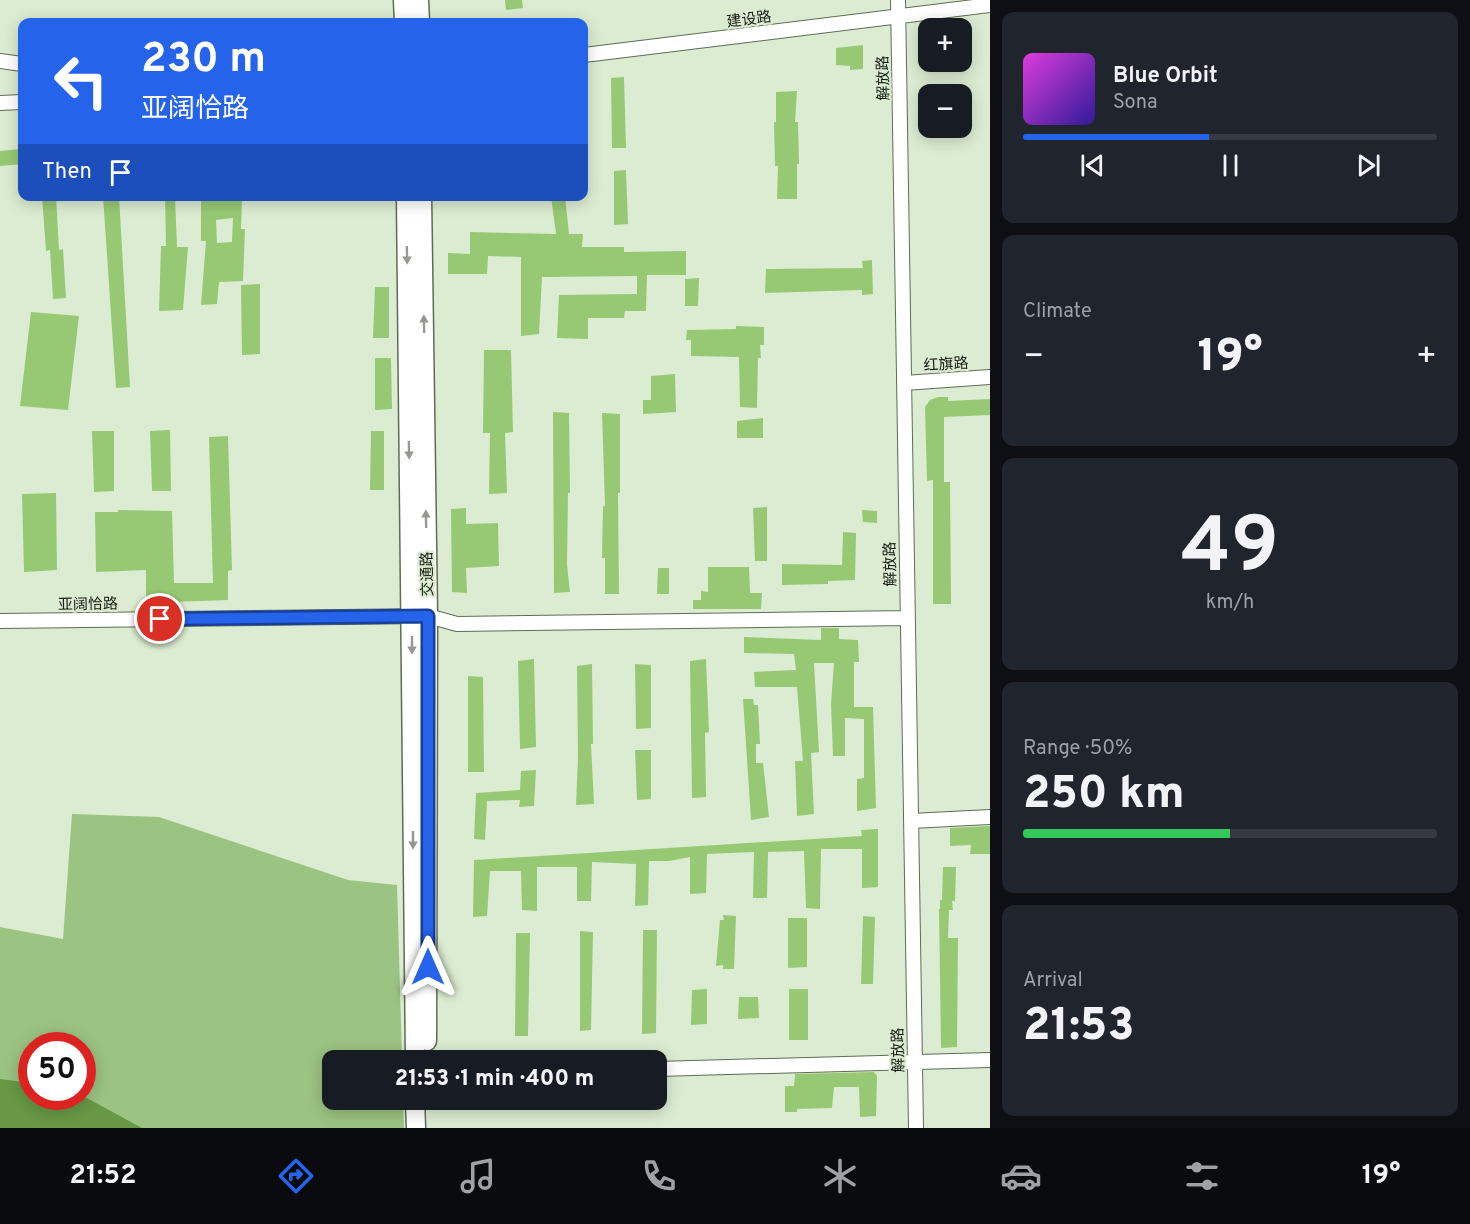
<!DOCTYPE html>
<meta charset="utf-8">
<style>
:root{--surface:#171b24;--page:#20242c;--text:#f1f3f6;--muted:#9ea1a6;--line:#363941;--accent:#2563eb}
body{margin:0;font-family:Overpass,"Noto Sans SC",sans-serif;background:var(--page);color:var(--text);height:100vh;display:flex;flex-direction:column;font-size:22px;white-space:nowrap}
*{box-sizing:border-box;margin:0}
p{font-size:20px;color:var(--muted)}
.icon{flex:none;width:33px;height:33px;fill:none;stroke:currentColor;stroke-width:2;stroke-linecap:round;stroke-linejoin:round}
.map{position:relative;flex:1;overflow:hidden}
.details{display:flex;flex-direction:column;gap:12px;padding:12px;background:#0d0f14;width:480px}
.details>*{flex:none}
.top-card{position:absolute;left:18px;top:18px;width:570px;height:183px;border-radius:12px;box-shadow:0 3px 15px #0003;background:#2563eb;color:#fff;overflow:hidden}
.controls{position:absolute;left:918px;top:18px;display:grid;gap:12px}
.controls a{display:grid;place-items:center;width:54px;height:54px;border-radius:12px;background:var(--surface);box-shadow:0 3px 15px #0003;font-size:30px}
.speed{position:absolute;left:18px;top:1032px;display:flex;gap:12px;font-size:30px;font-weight:700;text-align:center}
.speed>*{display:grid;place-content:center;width:78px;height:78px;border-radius:50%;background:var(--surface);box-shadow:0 3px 15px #0003;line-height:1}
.speed .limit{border:9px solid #d22;background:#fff;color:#111}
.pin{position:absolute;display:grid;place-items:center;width:51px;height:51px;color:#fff;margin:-26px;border:3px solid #fff;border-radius:50%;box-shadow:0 2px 6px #0007}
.me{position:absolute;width:66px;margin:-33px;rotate:0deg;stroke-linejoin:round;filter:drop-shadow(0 0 4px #0008)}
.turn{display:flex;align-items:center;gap:21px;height:126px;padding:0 24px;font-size:27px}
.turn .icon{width:78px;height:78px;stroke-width:2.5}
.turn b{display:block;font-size:42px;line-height:51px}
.then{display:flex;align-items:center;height:57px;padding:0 24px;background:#0003;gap:12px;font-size:22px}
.big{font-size:45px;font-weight:800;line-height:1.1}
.details .card{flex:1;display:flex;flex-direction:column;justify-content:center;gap:9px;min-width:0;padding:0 21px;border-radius:12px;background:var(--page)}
.details .dial{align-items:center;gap:0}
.dial b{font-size:78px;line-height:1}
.song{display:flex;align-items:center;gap:18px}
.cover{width:72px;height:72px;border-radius:9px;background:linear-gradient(135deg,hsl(300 70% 55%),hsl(250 70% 35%))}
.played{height:6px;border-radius:3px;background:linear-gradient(90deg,var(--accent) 45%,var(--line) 45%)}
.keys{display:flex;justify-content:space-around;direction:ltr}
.heat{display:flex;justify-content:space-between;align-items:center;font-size:33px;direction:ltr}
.charge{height:9px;border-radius:4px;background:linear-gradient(90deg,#34c759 50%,var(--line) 0)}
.trip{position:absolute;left:322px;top:1050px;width:345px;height:60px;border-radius:12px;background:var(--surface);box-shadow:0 3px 15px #0003;font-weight:800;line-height:60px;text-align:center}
.dock{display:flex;height:96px;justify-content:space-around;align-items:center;background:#090b0e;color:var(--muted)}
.dock .icon{width:42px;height:42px}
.dock .on{color:var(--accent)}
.dock b{font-size:27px;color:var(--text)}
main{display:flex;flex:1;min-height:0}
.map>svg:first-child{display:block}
.green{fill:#9bc381;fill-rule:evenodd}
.water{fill:#689845}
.building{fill:#97c974;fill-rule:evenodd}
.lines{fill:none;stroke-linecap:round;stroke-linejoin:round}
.minor-casing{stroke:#5e6c55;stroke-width:16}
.major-casing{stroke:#5e6c55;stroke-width:21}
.minor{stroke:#fff;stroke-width:14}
.major{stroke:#fff;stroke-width:18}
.oneway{fill:#969894}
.route-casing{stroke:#184099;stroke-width:15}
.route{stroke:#2563eb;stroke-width:10}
.labels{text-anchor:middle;stroke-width:4.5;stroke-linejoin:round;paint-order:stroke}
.street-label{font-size:15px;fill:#161b12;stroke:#dcecd2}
</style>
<main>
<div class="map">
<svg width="990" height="1128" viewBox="0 0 990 1128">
<rect width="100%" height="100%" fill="#dcecd2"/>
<path class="green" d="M72 814 159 817 348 880 397 885 402 1060H333V1100H403L404 1128H0V927L63 939ZM32 1046H82V1096H32Z"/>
<path class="water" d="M0 1079 31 1083 32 1096H83L142 1128H0Z"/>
<path class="building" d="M505 0H522L523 8 506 10Z
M863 45V69L850 70V66L836 65V48Z
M624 77 626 148H612L611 78Z
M797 91 795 122H798L799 164H797V199H777L778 166H775L774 122H776V92Z
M22 149V164L0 166V151Z
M626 170 628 224 614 225V171Z
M42 196H56L59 250 63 249 66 298 53 299 50 250 46 251Z
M103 196H119L130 387 116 388Z
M165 196H175L177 247H188L183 310 159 311 161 246H166Z
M201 196H242L241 229H245L243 281 219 282 217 304 201 305 206 241H201ZM233 218 232 242 217 243 216 220Z
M551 196H565L569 234H583L582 247H624V252L686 251V275H647L646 311H625L624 318H588V339L557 338 559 295 637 294V276L542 277 539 334 521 336V257L488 256 487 274H448V253L470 254V232L556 234Z
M872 260 873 294 862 295V290L765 293 766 269 863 268 862 261Z
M699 278 698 306H685V279Z
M260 284V354L242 355 241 285Z
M375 287H389V338H373Z
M31 312 79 316 68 410 20 406Z
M736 326 764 327V345H760L761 358H758L757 408 740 407 739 357 691 356V340H686L687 330 736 329Z
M484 350H511L513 432 505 433 507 493 489 494 490 433H483Z
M375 358H391L392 409 375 410Z
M675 374 676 412 643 414V400H651V376Z
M938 397H948V401L990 399V415L944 417V482H950L951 604H933V480L927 481 925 407 930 400Z
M553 412 569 413 570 493H568L567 565 570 592 554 593Z
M602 413 620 414V493H618L619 594H605V558H602L603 506H605Z
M763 418V438H737V421Z
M170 430 171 491H152L150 431Z
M92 431H114V491L94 492Z
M371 431H384V490H370Z
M228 436 232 570 228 571V600L146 603V570L96 572 95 512H118V510L172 511 174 583H213L209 437Z
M56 493 57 570 24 572 22 494Z
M767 507V561H755L753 508Z
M466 508V524L498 523 499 566 466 568 467 593 452 592 451 509Z
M862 510 877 511V523L863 522Z
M843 532 856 533 855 580 828 581V584L782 585V564L842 565Z
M708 567H749L750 593H762L761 609H693V600H701V591L708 592Z
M658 568H669V594H657Z
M821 628H839V639L858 640 859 662H854V707H873L876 808 857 811V779L864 778V719L845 718V756H833L831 704 834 663H814L819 752 811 753 814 814 797 816 795 761H803L797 687H755L754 672 796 670 794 654 744 653V637L821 640Z
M534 659 536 747 520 749 518 661Z
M706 659 709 732 705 733 706 797 692 798 690 661Z
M592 664 593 744H591L594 804 576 805 578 758 577 666Z
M635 664 651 665V728L636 729Z
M468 676 483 677 484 772H468Z
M743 699H753L754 705H758L760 744H756V763H763L769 817 751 820Z
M635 750H651V799L637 800Z
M536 770 534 806 519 807 520 800 487 801 485 840 474 839 476 793 520 790 521 771Z
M990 826V854H970L971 845 950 846V828Z
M878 829V887L862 888V849H821L820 909 806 908 804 851 768 852 767 898H753L754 852 707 854 706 893 690 894V857L669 861H649L648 905 635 906 636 864 592 862 591 901H577V867H537V911L522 910 521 871H490L487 916 473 917 474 860 862 836 861 830Z
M943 867H956L955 901H952L953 910H949L948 938H958L957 1047 941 1048 939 909H940V900H942Z
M723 915 736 916 734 969H723V965L716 966 720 920H724Z
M863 916 875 917 873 984H861Z
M788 918H807V967L788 968Z
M643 930H657L656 1033 642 1034Z
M580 931 593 932 591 1030 580 1031Z
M516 933H530L528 1036H515Z
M707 989V1024L691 1025 692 990Z
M789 989H808V1040H789Z
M739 997H758L759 1018 738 1019Z
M874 1072 877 1076 876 1116 860 1117 859 1087H834L832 1108 797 1109V1112H785V1086H794L795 1074Z"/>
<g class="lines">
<defs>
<path id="minor" d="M898 0 916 1128
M584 55 990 5
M0 61 22 64
M0 103 22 102
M904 383 990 377
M0 621 428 616 457 624 907 618
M911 821 990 817
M657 1069 990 1060"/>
<path id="major" d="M403 0 404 22
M419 0 420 22
M406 196 415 1060
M422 196 428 616 427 1041
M415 1100 416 1128"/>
</defs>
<use href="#minor" class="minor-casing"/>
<use href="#major" class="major-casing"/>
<use href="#minor" class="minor"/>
<use href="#major" class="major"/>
</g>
<defs><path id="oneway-solid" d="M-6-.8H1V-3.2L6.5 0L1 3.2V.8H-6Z" transform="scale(1.5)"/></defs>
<g class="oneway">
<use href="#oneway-solid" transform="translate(407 255) rotate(89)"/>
<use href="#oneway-solid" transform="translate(424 324) rotate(-91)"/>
<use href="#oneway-solid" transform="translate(409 450) rotate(89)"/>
<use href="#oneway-solid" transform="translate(426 519) rotate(-91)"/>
<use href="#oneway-solid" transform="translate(412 645) rotate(90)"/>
<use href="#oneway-solid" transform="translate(413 840) rotate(90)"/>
</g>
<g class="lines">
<defs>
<path id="route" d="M160 619 428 616V967"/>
</defs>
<use href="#route" class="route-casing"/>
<use href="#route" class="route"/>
</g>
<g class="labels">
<g class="street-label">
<text transform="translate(749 19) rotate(-7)" y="5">建设路</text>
<text transform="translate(883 78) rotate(-91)" y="5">解放路</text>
<text transform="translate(946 364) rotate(-3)" y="5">红旗路</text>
<text transform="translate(890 564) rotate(-91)" y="5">解放路</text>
<text transform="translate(427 574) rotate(-91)" y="5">交通路</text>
<text transform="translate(88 604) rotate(-1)" y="5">亚阔恰路</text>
<text transform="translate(898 1050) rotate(-91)" y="5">解放路</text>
</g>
</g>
</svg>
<div class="controls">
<a>+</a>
<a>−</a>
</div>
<div class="speed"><div class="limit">50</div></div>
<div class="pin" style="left:160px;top:619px;background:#d93025"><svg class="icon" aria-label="arrive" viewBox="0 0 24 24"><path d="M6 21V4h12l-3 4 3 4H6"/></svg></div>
<svg class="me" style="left:428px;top:967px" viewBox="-20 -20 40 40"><path d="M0-17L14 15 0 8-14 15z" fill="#2563eb" stroke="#fff" stroke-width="4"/></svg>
<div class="trip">21:53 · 1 min · 400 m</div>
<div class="top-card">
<div class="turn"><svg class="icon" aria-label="left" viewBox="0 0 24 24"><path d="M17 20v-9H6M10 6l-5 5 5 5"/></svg><div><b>230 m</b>亚阔恰路</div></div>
<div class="then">Then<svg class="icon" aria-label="arrive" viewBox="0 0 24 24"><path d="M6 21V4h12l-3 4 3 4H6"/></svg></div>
</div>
</div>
<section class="details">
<div class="card">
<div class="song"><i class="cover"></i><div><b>Blue Orbit</b><p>Sona</p></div></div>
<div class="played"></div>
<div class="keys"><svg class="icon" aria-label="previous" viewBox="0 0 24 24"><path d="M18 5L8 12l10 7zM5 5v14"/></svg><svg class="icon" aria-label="pause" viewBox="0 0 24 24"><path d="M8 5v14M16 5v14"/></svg><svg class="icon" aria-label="next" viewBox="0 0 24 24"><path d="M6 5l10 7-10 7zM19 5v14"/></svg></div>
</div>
<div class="card"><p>Climate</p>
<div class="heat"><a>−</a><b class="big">19°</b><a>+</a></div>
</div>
<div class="card dial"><b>49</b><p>km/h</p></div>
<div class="card"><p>Range · 50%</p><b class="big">250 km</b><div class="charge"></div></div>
<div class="card"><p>Arrival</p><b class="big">21:53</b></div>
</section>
</main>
<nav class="dock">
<b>21:52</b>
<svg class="icon on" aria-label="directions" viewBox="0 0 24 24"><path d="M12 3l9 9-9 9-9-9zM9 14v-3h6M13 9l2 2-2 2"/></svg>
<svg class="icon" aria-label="music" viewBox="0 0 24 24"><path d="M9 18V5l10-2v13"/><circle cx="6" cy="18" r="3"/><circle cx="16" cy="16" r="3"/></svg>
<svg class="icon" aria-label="phone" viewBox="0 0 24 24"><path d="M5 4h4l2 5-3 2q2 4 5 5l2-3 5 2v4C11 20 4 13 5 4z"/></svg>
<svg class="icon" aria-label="climate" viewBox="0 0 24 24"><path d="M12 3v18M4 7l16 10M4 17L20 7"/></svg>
<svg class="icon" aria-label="car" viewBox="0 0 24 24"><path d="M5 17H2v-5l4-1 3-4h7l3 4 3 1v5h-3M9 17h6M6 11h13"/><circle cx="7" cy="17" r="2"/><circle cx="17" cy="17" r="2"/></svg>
<svg class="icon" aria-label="filters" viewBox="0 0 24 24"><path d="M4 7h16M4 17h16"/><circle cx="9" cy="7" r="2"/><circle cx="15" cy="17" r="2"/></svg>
<b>19°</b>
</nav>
